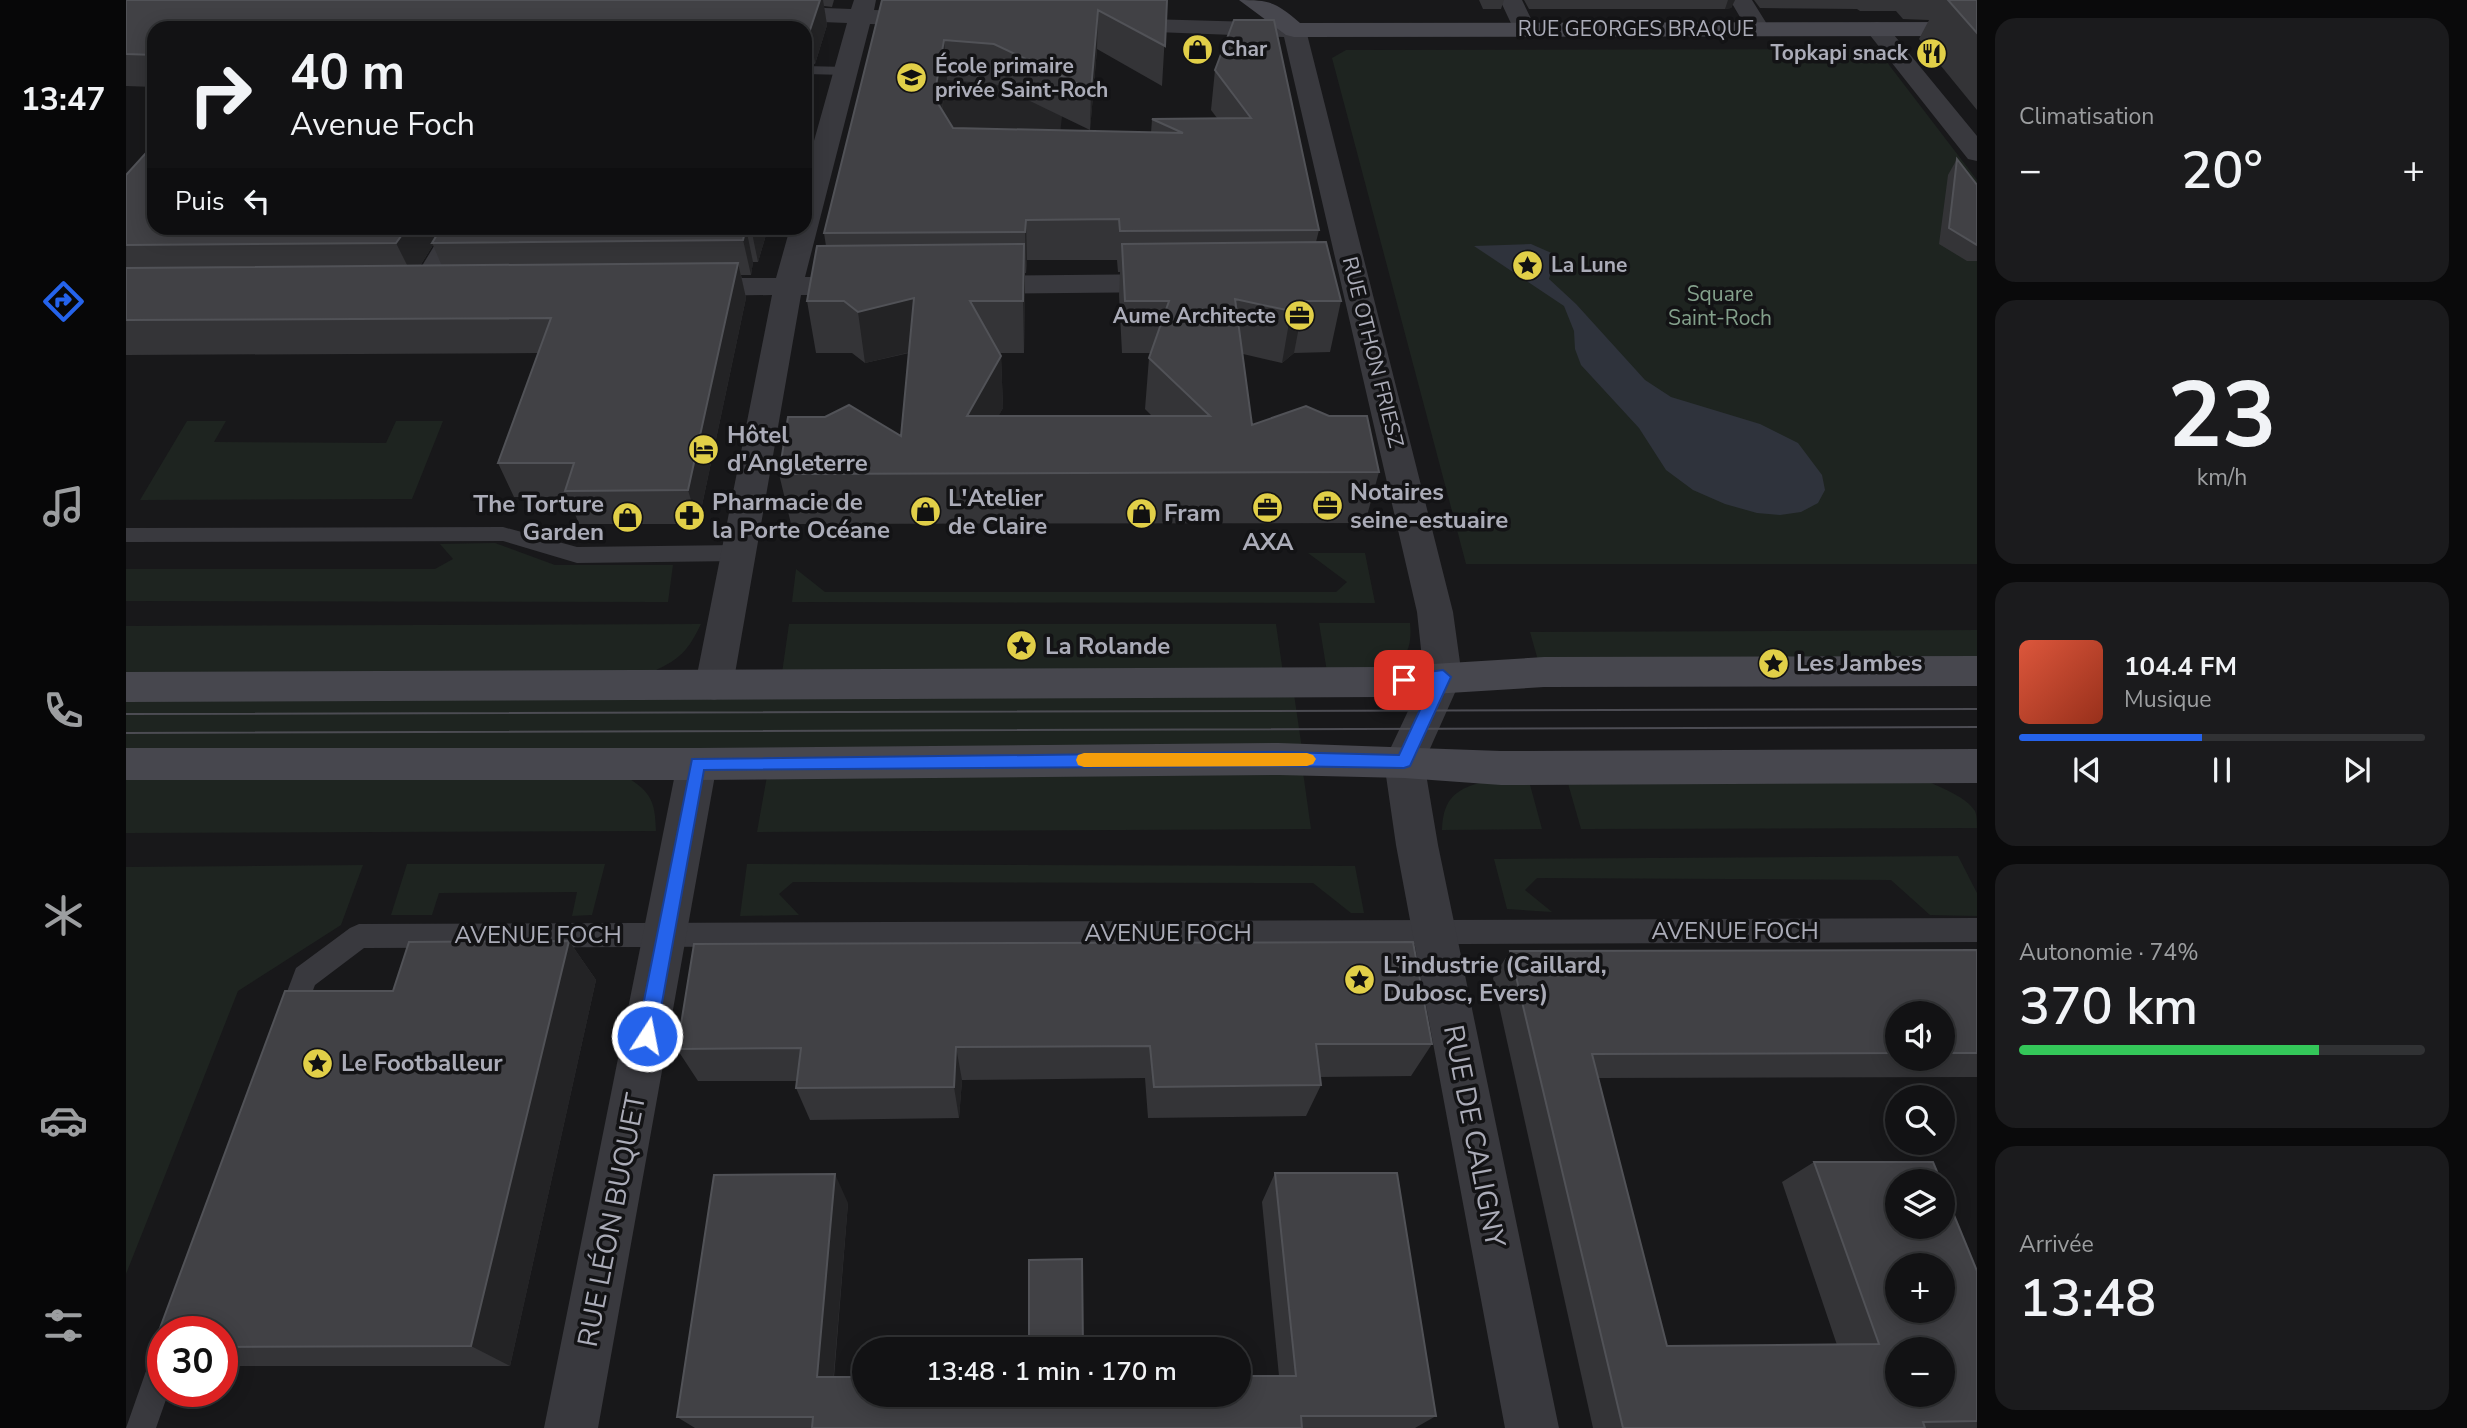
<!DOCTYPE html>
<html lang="fr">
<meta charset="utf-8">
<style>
:root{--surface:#121214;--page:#1b1b1d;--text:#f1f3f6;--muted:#9c9ea0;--line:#313234;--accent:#2563eb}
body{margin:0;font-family:"Nunito Sans",sans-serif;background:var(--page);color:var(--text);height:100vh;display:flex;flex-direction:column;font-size:26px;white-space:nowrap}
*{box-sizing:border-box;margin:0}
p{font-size:23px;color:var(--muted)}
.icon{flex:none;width:38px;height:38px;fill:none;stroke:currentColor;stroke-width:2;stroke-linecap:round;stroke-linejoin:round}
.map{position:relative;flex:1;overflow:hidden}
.sheet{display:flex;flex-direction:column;gap:18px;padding:18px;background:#0a0a0b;width:490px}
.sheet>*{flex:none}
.hud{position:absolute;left:21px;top:21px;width:665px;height:214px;border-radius:21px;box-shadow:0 4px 18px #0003,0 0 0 2px var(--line);background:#121214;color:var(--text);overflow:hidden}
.tools{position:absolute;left:1759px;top:1001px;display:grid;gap:14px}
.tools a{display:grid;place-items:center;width:70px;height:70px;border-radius:50%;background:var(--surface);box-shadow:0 4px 18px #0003,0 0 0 2px var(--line);font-size:35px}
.speed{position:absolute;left:21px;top:1316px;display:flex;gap:14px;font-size:35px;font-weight:700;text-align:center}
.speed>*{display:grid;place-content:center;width:91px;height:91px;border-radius:50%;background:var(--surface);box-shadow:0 4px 18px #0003,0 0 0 2px var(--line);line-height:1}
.speed .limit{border:10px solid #d22;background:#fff;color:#111}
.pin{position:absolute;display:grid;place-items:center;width:60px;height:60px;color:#fff;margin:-30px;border-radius:14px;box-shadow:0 4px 10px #0006}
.me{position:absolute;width:77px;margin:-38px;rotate:11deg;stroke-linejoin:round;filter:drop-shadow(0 0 5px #0008)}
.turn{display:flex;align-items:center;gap:24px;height:147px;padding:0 28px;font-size:32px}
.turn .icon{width:91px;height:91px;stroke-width:2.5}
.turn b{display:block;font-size:49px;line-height:60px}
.then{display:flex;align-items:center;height:66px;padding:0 28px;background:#0003;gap:14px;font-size:26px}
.big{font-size:52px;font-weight:600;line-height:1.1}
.sheet .tile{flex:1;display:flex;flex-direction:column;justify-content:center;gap:10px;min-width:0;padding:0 24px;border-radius:21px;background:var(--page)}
.sheet .dial{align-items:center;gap:0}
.dial b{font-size:91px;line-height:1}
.song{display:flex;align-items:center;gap:21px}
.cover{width:84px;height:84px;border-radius:10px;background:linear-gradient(135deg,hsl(10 70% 55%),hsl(10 70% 35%))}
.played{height:7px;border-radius:4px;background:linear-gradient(90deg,var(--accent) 45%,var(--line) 45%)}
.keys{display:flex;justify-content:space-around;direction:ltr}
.heat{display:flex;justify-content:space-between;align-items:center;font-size:38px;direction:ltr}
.charge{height:10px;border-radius:5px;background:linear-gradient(90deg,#34c759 74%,var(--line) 0)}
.trip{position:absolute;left:726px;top:1337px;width:399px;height:70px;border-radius:35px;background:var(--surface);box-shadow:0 4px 18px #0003,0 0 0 2px var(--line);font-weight:600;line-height:70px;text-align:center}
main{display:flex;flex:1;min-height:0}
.tabs{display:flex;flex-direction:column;width:126px;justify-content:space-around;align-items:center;background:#070708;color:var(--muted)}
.tabs .icon{width:49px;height:49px}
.tabs .selected{color:var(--accent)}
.tabs b{font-size:32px;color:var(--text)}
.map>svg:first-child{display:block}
.built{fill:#242426}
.green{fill:#1e2420}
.water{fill:#2f333c}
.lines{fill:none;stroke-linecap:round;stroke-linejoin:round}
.lane{fill:#39393e;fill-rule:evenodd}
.street{fill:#39393e;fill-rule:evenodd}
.secondary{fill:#47474e;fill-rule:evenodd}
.tram{stroke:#4c4c53;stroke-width:2}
.wall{fill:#343437;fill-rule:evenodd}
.shaded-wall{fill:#232325}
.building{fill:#414145;stroke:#515257;stroke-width:2;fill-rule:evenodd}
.route{fill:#2563eb;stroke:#184099;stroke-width:2}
.slow{fill:#f59e0b}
.labels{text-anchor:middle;stroke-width:7;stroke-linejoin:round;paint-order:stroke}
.far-street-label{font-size:21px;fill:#abacb8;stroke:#131315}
.far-poi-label{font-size:21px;font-weight:bold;fill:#abacb8;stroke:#131315;text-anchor:start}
.far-park-label{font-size:21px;fill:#84a18c;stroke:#131315}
.poi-label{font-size:24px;font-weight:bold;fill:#abacb8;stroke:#131315;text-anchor:start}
.street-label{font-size:24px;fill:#abacb8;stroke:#131315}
.near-street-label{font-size:28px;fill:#abacb8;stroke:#131315}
</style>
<main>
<nav class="tabs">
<b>13:47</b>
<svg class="icon selected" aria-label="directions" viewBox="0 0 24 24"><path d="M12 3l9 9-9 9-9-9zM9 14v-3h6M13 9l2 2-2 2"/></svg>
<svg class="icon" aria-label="music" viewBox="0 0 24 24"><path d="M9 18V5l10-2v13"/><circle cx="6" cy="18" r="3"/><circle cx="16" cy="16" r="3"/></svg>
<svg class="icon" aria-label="phone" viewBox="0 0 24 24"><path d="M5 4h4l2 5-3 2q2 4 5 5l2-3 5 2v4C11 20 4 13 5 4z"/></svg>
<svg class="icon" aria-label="climate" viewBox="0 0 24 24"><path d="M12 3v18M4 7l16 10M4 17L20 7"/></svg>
<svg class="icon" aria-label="car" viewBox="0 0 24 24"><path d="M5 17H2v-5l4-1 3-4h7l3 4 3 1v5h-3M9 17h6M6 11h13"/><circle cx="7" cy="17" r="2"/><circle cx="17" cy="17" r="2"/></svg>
<svg class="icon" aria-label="filters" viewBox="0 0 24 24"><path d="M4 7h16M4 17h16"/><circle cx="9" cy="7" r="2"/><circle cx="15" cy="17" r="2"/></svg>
</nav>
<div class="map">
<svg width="1851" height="1428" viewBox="0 0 1851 1428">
<rect width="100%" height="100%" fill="#18181a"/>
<path class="built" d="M761 34 882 38 874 87 939 89 930 171 731 165Z"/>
<path class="green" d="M1736 49 1757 57 1851 180V564H1340L1206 58 1220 50Z
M61 421H100L88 442 260 443 270 421H317L286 499 14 500Z
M369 543 429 565H547L542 602 0 601V569H309L327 559 314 544Z
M1182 553H1239L1249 603 666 602 670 569 699 592H1210L1221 582Z
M1193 623H1284C1290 680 1242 670 1201 672Z
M575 624C562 651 554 659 528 671L0 676V626Z
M663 624H1150L1157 673H656Z
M1851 630V662L1413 664 1404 632Z
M1168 694 1176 749 0 753V697Z
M1177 772 1185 829 631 832 641 776Z
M0 775 501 777C526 793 529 802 530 831L0 833Z
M1441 780 1803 782C1818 789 1840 797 1849 811 1851 815 1851 823 1851 828L1455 829Z
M1361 781H1403L1416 829 1316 830C1317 797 1331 788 1361 781Z
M1832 856 1851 893V916L1804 915 1765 880 1411 878 1399 890 1426 912 1381 909 1368 859Z
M281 864H479L466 915 446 916 451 892 313 893 306 915H265Z
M621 864 1229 866 1238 913H1225L1187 883 667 882 653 894 673 915 614 916Z
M237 865 215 925 112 991 0 1274V867Z"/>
<path class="water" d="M1405 244 1430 255 1423 279 1450 304 1519 380 1545 397 1634 424 1672 443 1696 475 1699 490 1692 503 1675 512 1654 515 1631 513 1599 504 1567 490 1540 470 1513 428 1455 365 1449 349 1448 331 1438 306 1348 246Z"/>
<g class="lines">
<path class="lane" d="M679 66 720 67 727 71 720 75 679 74Z
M377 527 451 547 612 545 619 548 622 553 619 558 612 561 451 563 377 541 0 542V528Z
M1851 918V942L238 948 189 985 172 1030 163 1034 154 1030 150 1021 170 968 224 928 233 924Z
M37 1350V1391H43L30 1428H0L26 1354Z"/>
<path class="street" d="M728 0H750L748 10 804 12 812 14 816 19 812 24 804 26 744 24 679 277H737L747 280 752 286 747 292 737 295H675L607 685 601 696 588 700 575 696 569 685 646 295 567 296 557 293 552 287 557 281 567 278H650L664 228H679V173L721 23 647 20 639 18 635 13 639 8 647 6 725 9Z
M1374 0H1396L1410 29 1406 34H1390Z
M1604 0H1626L1644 29 1640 34H1624Z
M986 18 1168 23 1176 25 1180 30 1327 612 1336 677 1298 762 1312 845 1433 1428H1379L1270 845 1258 762 1298 677 1291 612 1158 37 978 30 974 25 978 20Z
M1751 22 1759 24 1851 136V161L1842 159 1743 34 1739 29 1743 24Z
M319 228H347L307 295 297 298 287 295 282 289Z
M1045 274 1055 277 1060 283 1055 289 1045 292 847 294 837 291 832 285 837 279 847 276Z
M571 748 585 752 591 764 472 1428H418L551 764 557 752Z"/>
<path class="secondary" d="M1113 0C1144 0 1150 2 1174 23L1851 22V36L1168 37 1160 35Z
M1851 656V686L1418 687 1258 697 0 702V672L1258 667 1418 657Z
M1153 743 1375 751 1851 749V783L1375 785 1278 778 1153 775 571 780H0V748H571Z"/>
<path class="tram" d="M0 714 1851 709
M0 733 1851 727"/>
</g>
<path class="wall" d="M0 0H708L706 7 698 6 701 25 689 64 684 63 686 77 679 100V28H28V87L0 86Z
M756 0H1041L1036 86 971 49 964 130 869 84 821 80 816 110 827 128 1025 133 1026 119 1091 118 1085 110 1089 70 1108 20 1193 230 1190 242 1215 301 1204 352 1168 353 1156 363 1117 354 1126 425 1253 472 1239 523 665 524 653 474 775 436 783 353 739 363 726 353H690L681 301 700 246 698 233ZM901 260H991L992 272H994L993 295 996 353H1025L1023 358 1019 409 1026 416H872L877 408 875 356 873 353H898L899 273H900Z
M1353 0H1378L1375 9H1357Z
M1398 0H1609L1605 8 1599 9H1403Z
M1628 0H1851V110L1793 39 1803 20 1777 19 1770 11H1734L1731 9 1634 8Z
M1831 159 1851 185V261H1841L1813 244 1822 175Z
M0 175 28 228H642L632 262H627L625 275H615L620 298 572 524H453L442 497H388L372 463 412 353 0 355ZM307 245 316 266H294Z
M443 941 470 980 384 1366H96V1332H37V1350L27 1347 159 991H267L283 942Z
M1851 950V1077L1472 1078 1541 1346 1711 1345 1656 1182 1688 1162 1851 1271V1428H1467L1367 978 1384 951ZM1771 1013H1816V1059H1771Z
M1306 1044 1285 1076 1194 1077 1195 1085 1180 1116 1022 1118 1019 1078 836 1080 833 1118 684 1120 670 1088 671 1081H572L551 1049Z
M1149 1173 1310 1416 1289 1428H569L551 1417 722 1203 708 1377 1153 1376 1136 1202Z"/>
<path class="shaded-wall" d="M694 0H697L701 25 689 64 684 30Z
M1602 0H1609L1605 8 1599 9Z
M972 10 971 49 964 130 965 90Z
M818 40 821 80 811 137 808 97Z
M681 43 686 77 679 100V48Z
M900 220 901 260 900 273 899 232Z
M281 228H318L306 243 307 245 287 277 270 243Z
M620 228 627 262 625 275 617 240Z
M625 228H642L632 262Z
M898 244 899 296 898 353 897 301Z
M612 263 620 298 572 524 562 490Z
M788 298 793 350 739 363 732 312Z
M1178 301 1168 353 1156 363 1165 311Z
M875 356 877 408 845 468 841 416Z
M443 941 470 980 384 1366 345 1346Z
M830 1047 836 1080 833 1118 828 1087Z
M709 1174 722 1203 706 1395 691 1377Z"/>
<path class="building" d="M0 0H694L684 30H679V28H28V55L0 54Z
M756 0H1041L1039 46 972 10 965 90 868 44 818 40 808 97 827 128 1057 133 1026 119 1125 118 1089 70 1108 20H1148L1193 230 994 231 993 219 900 220 899 232 698 233Z
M1822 0H1851V33Z
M28 144V228H281L270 243 0 245V175Z
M1831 159 1851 185V245L1823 228Z
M315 228H620L617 240 306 243Z
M1200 242 1215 301H1178L1165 311 1109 299 1126 425 1180 406 1203 416H1241L1253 472 653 474 662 417H699L723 405 775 436 788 298 732 312 718 301H681L691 246 898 244 897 301H844L875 356 841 416H1084L1023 358 1043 301H999L996 244Z
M612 263 562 490 439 491 448 463H372L425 318 0 320V268Z
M443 941 345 1346 96 1347V1332H37V1347H27L159 991H267L283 942Z
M1287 942 1306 1044H1190L1195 1085 1028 1087 1024 1046 830 1047 828 1087 670 1088 675 1048 551 1049 568 944Z
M1851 950V1053H1816V1013H1771V1053L1466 1054 1541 1346 1753 1344 1688 1162H1807L1815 1181H1771V1227H1816V1186L1851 1271V1421L1797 1422 1799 1428H1497L1384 951ZM1771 1265H1816V1311H1771ZM1771 1349H1816V1395H1771Z
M1149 1173H1271L1310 1416H1175L1176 1428H686L687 1417H551L588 1175 709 1174 691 1377H738V1395H1113V1376H1170Z
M956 1259 957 1349H903V1260Z"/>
<path class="route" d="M1317 670 1325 677 1284 766 1278 768 1153 766 578 770 530 1036 527 1042 521 1045 514 1042 511 1036 566 759 1153 752 1273 755 1306 684 1272 685 1270 680 1272 676Z"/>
<path class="slow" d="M958 753H1181L1187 755 1190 759 1187 764 1181 766 958 767 952 765 950 760 952 755Z"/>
<defs>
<symbol id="shop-disc" viewBox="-11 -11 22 22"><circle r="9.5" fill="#e1cf48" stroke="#131315"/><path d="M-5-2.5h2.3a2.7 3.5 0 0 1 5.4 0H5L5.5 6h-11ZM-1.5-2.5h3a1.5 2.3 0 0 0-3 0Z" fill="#111"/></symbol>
<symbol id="restaurant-disc" viewBox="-11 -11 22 22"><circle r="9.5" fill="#e1cf48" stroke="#131315"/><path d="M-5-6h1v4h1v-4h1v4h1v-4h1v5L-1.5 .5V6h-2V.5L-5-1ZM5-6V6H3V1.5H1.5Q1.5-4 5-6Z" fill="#111"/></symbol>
<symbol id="school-disc" viewBox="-11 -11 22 22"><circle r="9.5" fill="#e1cf48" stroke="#131315"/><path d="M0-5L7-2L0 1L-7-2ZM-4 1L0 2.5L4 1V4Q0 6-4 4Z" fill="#111"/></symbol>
<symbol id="sight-disc" viewBox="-11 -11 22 22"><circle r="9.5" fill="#e1cf48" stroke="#131315"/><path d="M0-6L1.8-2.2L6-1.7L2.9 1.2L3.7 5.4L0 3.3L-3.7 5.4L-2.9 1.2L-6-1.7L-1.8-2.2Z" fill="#111"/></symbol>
<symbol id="office-disc" viewBox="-11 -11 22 22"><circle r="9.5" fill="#e1cf48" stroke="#131315"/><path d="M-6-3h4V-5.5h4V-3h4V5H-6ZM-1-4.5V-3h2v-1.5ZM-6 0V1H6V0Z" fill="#111"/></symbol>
<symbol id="hotel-disc" viewBox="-11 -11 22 22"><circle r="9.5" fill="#e1cf48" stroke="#131315"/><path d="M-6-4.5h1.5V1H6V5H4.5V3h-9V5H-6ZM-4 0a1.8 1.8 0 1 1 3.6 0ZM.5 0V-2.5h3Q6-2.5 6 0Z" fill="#111"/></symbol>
<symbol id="pharmacy-disc" viewBox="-11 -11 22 22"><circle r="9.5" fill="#e1cf48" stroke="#131315"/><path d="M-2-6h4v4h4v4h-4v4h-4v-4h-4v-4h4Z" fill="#111"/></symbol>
</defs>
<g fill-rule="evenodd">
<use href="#shop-disc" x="1054" y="32" width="35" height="35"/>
<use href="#restaurant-disc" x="1788" y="36" width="35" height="35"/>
<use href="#school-disc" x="768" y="60" width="35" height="35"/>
<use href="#sight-disc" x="1384" y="248" width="35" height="35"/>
<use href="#office-disc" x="1156" y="298" width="35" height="35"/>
<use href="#hotel-disc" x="560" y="432" width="35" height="35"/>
<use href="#office-disc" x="1184" y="488" width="35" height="35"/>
<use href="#office-disc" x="1124" y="490" width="35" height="35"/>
<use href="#shop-disc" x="782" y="494" width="35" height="35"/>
<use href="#shop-disc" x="998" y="496" width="35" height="35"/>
<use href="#pharmacy-disc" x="546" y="498" width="35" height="35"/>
<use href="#shop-disc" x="484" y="500" width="35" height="35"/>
<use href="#sight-disc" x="878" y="628" width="35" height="35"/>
<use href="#sight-disc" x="1630" y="646" width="35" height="35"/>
<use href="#sight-disc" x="1216" y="962" width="35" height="35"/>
<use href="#sight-disc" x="174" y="1046" width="35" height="35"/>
</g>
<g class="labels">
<g class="far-street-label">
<text x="1510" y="36">RUE GEORGES BRAQUE</text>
<text transform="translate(1247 352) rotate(76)" y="7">RUE OTHON FRIESZ</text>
</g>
<g class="far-poi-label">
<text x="1095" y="56">Char</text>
<text x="1782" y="60" text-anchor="end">Topkapi snack</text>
<text x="809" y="73">École primaire<tspan x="809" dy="24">privée Saint-Roch</tspan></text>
<text x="1425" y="272">La Lune</text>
<text x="1150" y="323" text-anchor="end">Aume Architecte</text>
</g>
<g class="far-park-label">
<text x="1594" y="301">Square<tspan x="1594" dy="24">Saint-Roch</tspan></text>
</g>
<g class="poi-label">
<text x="601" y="443">Hôtel<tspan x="601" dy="28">d'Angleterre</tspan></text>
<text x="1224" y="500">Notaires<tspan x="1224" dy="28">seine-estuaire</tspan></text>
<text x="822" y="506">L'Atelier<tspan x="822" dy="28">de Claire</tspan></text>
<text x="586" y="510">Pharmacie de<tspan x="586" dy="28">la Porte Océane</tspan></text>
<text x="478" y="512" text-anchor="end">The Torture<tspan x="478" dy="28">Garden</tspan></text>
<text x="1038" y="521">Fram</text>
<text x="1142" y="550" text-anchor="middle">AXA</text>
<text x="919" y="654">La Rolande</text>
<text x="1670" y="671">Les Jambes</text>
<text x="1257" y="973">L’industrie (Caillard,<tspan x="1257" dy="28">Dubosc, Evers)</tspan></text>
<text x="215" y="1071">Le Footballeur</text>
</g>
<g class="street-label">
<text x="1609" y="939">AVENUE FOCH</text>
<text x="1042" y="941">AVENUE FOCH</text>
<text x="412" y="943">AVENUE FOCH</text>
</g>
<g class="near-street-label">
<text transform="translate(1349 1136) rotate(79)" y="10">RUE DE CALIGNY</text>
<text transform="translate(485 1220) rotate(-79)" y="10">RUE LÉON BUQUET</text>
</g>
</g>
</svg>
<div class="tools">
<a><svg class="icon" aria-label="sound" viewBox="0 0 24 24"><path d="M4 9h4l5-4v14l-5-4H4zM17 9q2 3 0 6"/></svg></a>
<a><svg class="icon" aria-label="search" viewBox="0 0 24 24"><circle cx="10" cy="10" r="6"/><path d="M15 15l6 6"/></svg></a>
<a><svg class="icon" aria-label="layers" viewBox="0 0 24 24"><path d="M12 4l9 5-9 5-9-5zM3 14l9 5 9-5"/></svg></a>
<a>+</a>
<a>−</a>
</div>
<div class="speed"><div class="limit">30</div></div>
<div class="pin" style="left:1278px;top:680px;background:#d93025"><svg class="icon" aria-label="arrive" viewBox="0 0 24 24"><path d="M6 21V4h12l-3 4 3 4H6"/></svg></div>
<svg class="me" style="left:521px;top:1036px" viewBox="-20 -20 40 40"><circle r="17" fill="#2563eb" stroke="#fff" stroke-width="3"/><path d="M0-11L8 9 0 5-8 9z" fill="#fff"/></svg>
<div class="trip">13:48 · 1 min · 170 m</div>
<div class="hud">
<div class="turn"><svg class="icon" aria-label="right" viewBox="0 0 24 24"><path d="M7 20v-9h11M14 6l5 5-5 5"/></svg><div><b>40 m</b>Avenue Foch</div></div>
<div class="then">Puis<svg class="icon" aria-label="left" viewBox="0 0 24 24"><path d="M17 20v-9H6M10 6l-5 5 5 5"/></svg></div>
</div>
</div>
<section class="sheet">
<div class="tile"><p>Climatisation</p>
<div class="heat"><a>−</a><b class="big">20°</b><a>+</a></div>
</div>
<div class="tile dial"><b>23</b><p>km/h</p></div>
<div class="tile">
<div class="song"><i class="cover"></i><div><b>104.4 FM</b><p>Musique</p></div></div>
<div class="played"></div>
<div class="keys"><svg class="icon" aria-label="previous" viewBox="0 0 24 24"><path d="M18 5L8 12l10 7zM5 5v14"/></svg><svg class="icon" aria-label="pause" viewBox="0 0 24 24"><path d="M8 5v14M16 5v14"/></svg><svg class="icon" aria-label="next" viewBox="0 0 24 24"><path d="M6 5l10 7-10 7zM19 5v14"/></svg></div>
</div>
<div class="tile"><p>Autonomie · 74%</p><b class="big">370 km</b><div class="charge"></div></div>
<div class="tile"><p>Arrivée</p><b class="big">13:48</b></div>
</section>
</main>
